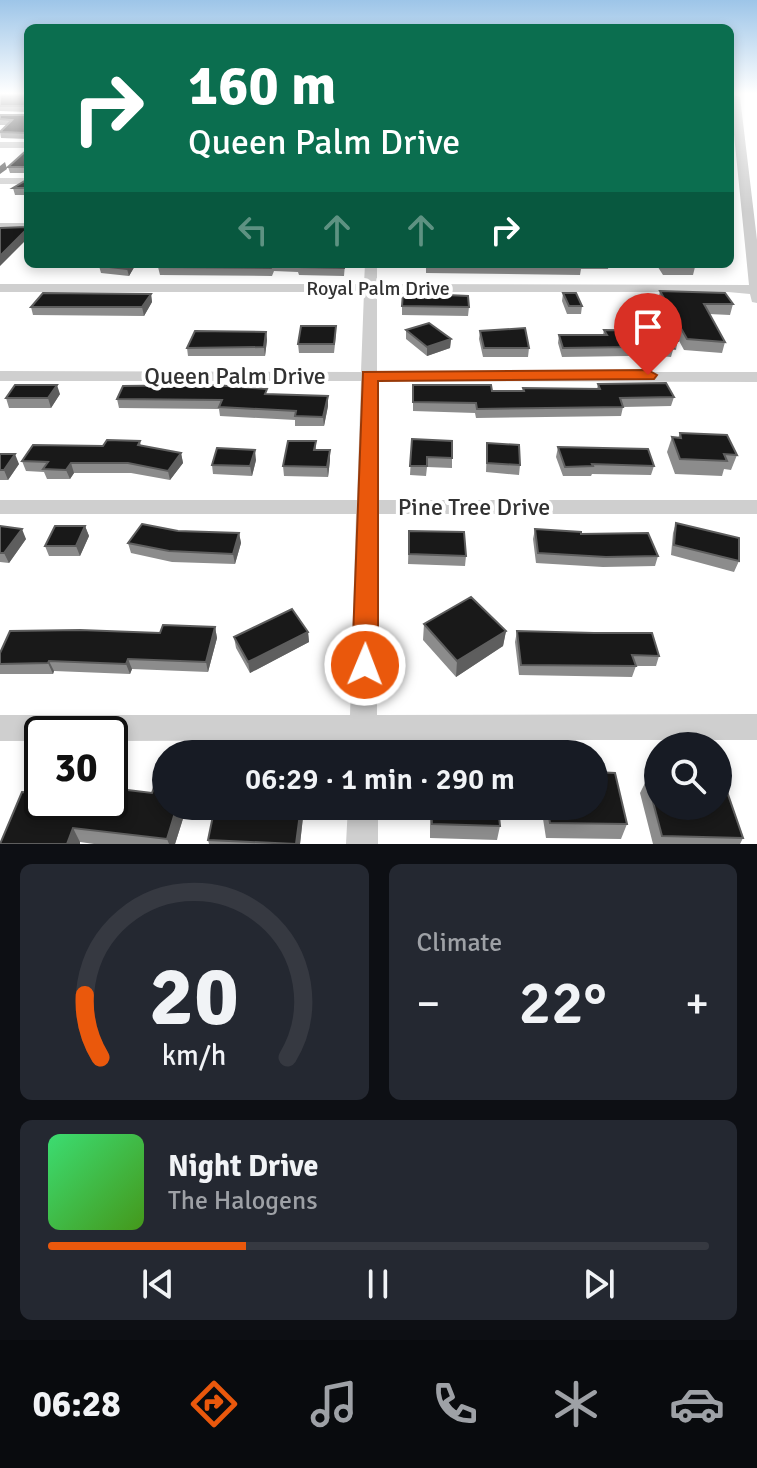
<!DOCTYPE html>
<meta charset="utf-8">
<style>
:root{--surface:#171b24;--page:#242831;--text:#f1f3f6;--muted:#9ea1a6;--line:#363941;--accent:#ea580c}
body{margin:0;font-family:Signika,sans-serif;background:var(--page);color:var(--text);height:100vh;display:flex;flex-direction:column;font-size:30px;white-space:nowrap}
*{box-sizing:border-box;margin:0}
p{font-size:26px;color:var(--muted)}
.icon{flex:none;width:44px;height:44px;fill:none;stroke:currentColor;stroke-width:2;stroke-linecap:round;stroke-linejoin:round}
.map{position:relative;height:844px;overflow:hidden}
.side{display:flex;flex-direction:column;gap:20px;padding:20px;background:#0d0f14;flex:1}
.side>*{flex:none}
.banner{position:absolute;left:24px;top:24px;width:710px;height:244px;border-radius:12px;box-shadow:0 4px 12px #0003;background:#0b6e4f;color:#fff;overflow:hidden}
.tools{position:absolute;left:644px;top:732px;display:grid;gap:16px}
.tools a{display:grid;place-items:center;width:88px;height:88px;border-radius:50%;background:var(--surface);box-shadow:0 4px 12px #0003;font-size:40px}
.speed{position:absolute;left:24px;top:716px;display:flex;gap:16px;font-size:40px;font-weight:700;text-align:center}
.speed>*{display:grid;place-content:center;width:104px;height:104px;border-radius:50%;background:var(--surface);box-shadow:0 4px 12px #0003;line-height:1}
.speed .limit{border:4px solid #111;border-radius:12px;background:#fff;color:#111}
.pin{position:absolute;display:grid;place-items:center;width:68px;height:68px;color:#fff;margin:-82px -34px;border-radius:50% 50% 50% 0;rotate:-45deg;box-shadow:0 0 8px #0007}
.pin .icon{rotate:45deg}
.me{position:absolute;width:88px;margin:-44px;rotate:1deg;stroke-linejoin:round;filter:drop-shadow(0 0 6px #0008)}
.turn{display:flex;align-items:center;gap:28px;height:168px;padding:0 32px;font-size:36px}
.turn .icon{width:104px;height:104px;stroke-width:2.5}
.turn b{display:block;font-size:56px;line-height:68px}
.lanes{display:flex;align-items:center;height:76px;padding:0 32px;background:#0003;justify-content:center;gap:40px;direction:ltr}
.lanes .off{opacity:.35}
.big{font-size:60px;font-weight:600;line-height:1.1}
.side .widget{flex:1;display:flex;flex-direction:column;justify-content:center;gap:12px;min-width:0;padding:0 28px;border-radius:12px;background:var(--page)}
.side .dial{align-items:center;gap:0}
.dial svg{height:208px;overflow:visible;fill:none;stroke:var(--line);stroke-width:7;stroke-linecap:round;text-anchor:middle}
.dial text{fill:var(--text);stroke:none}
.song{display:flex;align-items:center;gap:24px}
.cover{width:96px;height:96px;border-radius:12px;background:linear-gradient(135deg,hsl(140 70% 55%),hsl(100 70% 35%))}
.played{height:8px;border-radius:4px;background:linear-gradient(90deg,var(--accent) 30%,var(--line) 30%)}
.keys{display:flex;justify-content:space-around;direction:ltr}
.heat{display:flex;justify-content:space-between;align-items:center;font-size:44px;direction:ltr}
.side .tiles{flex:1;display:grid;gap:20px;grid-template-columns:1fr 1fr}
.widget:last-child{grid-column:span 2}
.trip{position:absolute;left:152px;top:740px;width:456px;height:80px;border-radius:40px;background:var(--surface);box-shadow:0 4px 12px #0003;font-weight:600;line-height:80px;text-align:center}
.dock{display:flex;height:128px;justify-content:space-around;align-items:center;background:#090b0e;color:var(--muted)}
.dock .icon{width:56px;height:56px}
.dock .current{color:var(--accent)}
.dock b{font-size:36px;color:var(--text)}
.map>svg:first-child{display:block}
.lines{fill:none;stroke-linecap:round;stroke-linejoin:round}
.minor{fill:#cfcfcf;fill-rule:evenodd}
.wall{fill:#8c8c8c}
.shaded-wall{fill:#5e5e5e}
.building{fill:#191919;stroke:#5e5e5e;stroke-width:2}
.route{fill:#ea580c;stroke:#983908;stroke-width:2}
.labels{text-anchor:middle;stroke-width:8;stroke-linejoin:round;paint-order:stroke}
.far-street-label{font-size:20px;fill:#323232;stroke:#fff}
.street-label{font-size:24px;fill:#323232;stroke:#fff}
</style>
<div class="map">
<svg width="757" height="844" viewBox="0 0 757 844">
<rect width="100%" height="100%" fill="#fff"/>
<g class="lines">
<path class="minor" d="M730 94 740 97 757 240V303L752 302 750 294 728 292H377V372H757V382L377 381V500H757V514H377V715L757 714V740H377V754H349V740L110 741V734H42V741H0V715H350L356 514H0V500H357L361 381H0V371L361 372 364 292H0V284H364L365 264H377V284L749 285Z
M0 142H28V148H0Z
M0 178H28V184H0Z
M0 223H28V231H0Z
M348 806H378V844H346Z"/>
</g>
<path class="wall" d="M0 94H28V139L1 138 0 132 7 125H0V115H26L27 112 0 111Z
M28 149V173H10L8 167Z
M28 179V195H15L13 188Z
M100 264H136L129 276 101 273 99 266Z
M160 264H345L344 276 299 275 298 272 274 271 272 276 160 275 158 267Z
M426 264H609L608 269H581L580 275 426 273Z
M656 264H693L695 267 693 275H663Z
M660 291 733 304 730 315 709 314 725 342 722 353 684 350 678 339 676 350H673L671 357 658 356 654 350 630 351 629 356 562 357 558 343 559 335H603L604 330 674 331 658 301Z
M563 293 582 306 581 314H567L562 301Z
M151 294 152 302 144 316 33 315 31 307Z
M402 306 469 307 468 316 402 315Z
M406 330 451 339 450 348 427 356 406 339Z
M480 331 529 348 528 357H483L479 339Z
M266 332 267 340 265 356H188L187 348Z
M336 335 334 353H299L298 344Z
M598 384 674 397 671 406 623 407 621 416 476 418 475 413 413 411V385L492 391H523V388L597 389Z
M60 394 51 408H9L6 398Z
M267 395 328 406 324 426H295V420L220 416 219 409 119 408 117 399Z
M680 433 737 455 731 470 724 469 722 476 675 474 667 452 672 437 678 438Z
M412 439 452 458V468L427 467 426 476 410 475Z
M140 441 141 446 181 453 183 463 170 480 131 473H74L70 479H47L44 472 26 471 22 461 92 446Z
M316 441V450H330V460L328 477 284 476 283 466Z
M487 443 520 465 519 475 486 472Z
M558 447 654 466 651 475 592 474 591 476H563L556 457Z
M0 454 19 464 8 480H0Z
M256 460 252 476 213 474 212 465Z
M676 523 739 561 734 572 671 555 673 533Z
M0 526 26 539 9 563 0 562Z
M85 526 89 536 80 556H49L45 546Z
M535 529 581 534 658 556 655 566 603 567 536 563 533 539Z
M178 531 239 533 241 543 235 564 172 562 131 553 128 543Z
M409 531 466 556 465 566 408 564Z
M424 624 506 631 503 646 456 677 423 640Z
M215 627 217 638 208 672 132 669 130 674 54 671 53 674H0V653Z
M517 631 659 656 656 666H636L632 677 519 675 515 642Z
M308 632 309 642 250 673 236 648 234 637Z
M647 779 743 838 740 844H653L640 793Z
M152 793 166 806H187L175 844H94L80 842V844H0L42 802Z
M215 806H302L303 817 300 844H209L208 840Z
M430 806H498L500 826 497 840 430 838Z
M541 806H594L627 824 621 839 546 838Z"/>
<path class="shaded-wall" d="M5 162 7 169 0 174V166Z
M28 228V238L0 266V256Z
M130 264H136L129 276 127 269Z
M151 294 152 302 144 316 142 307Z
M266 332 267 340 265 356 264 347Z
M451 339 450 348 427 356V347Z
M57 385 60 394 51 408 48 398Z
M328 396V406L324 426 323 417Z
M255 450 256 460 252 476 250 466Z
M330 450V460L328 477 327 467Z
M181 453 183 463 170 480 168 471Z
M15 454 19 464 8 480 4 470Z
M71 463 74 473 70 479 66 470Z
M85 526 89 536 80 556 76 546Z
M22 529 26 539 9 563 4 553Z
M239 533 241 543 235 564 233 554Z
M215 627 217 638 208 672 206 662Z
M506 631 503 646 456 677 457 661Z
M308 632 309 642 250 673 248 662Z
M128 659 132 669 130 674 126 664Z
M49 661 54 671 53 674 48 663Z
M177 806H187L175 844H169L167 839Z
M301 806 303 817 300 844H296Z
M73 828 80 842V844H67Z"/>
<path class="building" d="M0 94H28V106H0Z
M28 109V133L0 132 12 120 0 119V115H26Z
M28 149V167H8Z
M28 179V188H13Z
M28 219V228L0 256V228L26 227Z
M100 264H130L127 269 99 266Z
M160 264H273L271 268 158 267Z
M299 264H344V268L298 267Z
M427 264H580L581 267 427 265Z
M663 264H693L695 267H665Z
M660 291 725 293 733 304H704L725 342 687 339Z
M43 293 151 294 142 307H31Z
M403 293 468 296 469 307 402 306Z
M563 293H576L582 306H569Z
M429 323 451 339 427 347 406 330Z
M301 326H336L334 344H298Z
M525 328 529 348H484L480 331Z
M604 330 678 331V341H670L674 348H660L657 341 628 342 631 347 563 348 559 335H607Z
M195 331 266 332 264 347 187 348Z
M666 383 674 397 620 398 623 407 477 409 476 403 413 402V385H491L492 391H524L523 388 600 389 598 384Z
M15 385H57L48 398H6Z
M215 385 267 389 265 394 328 396 323 417 295 416 296 411 219 407 222 400 117 399 123 386Z
M680 433 727 435 737 455 724 454 727 461 680 459 672 437 681 438Z
M412 439 452 441V458L427 457V466H410Z
M107 440 140 441 138 445 181 453 168 471 128 463H71L66 470 43 469 48 462 22 461 33 445 103 446Z
M288 441H316L314 450H330L327 467 283 466Z
M487 443 519 445 520 465 487 463Z
M558 447 648 449 654 466 592 464 593 466 565 467Z
M217 448 255 450 250 466 212 465Z
M0 454H15L4 470H0Z
M676 523 739 538V561L674 545Z
M142 524 178 531 239 533 233 554 169 551 128 543Z
M0 526 22 529 4 553H0Z
M55 526H85L76 546H45Z
M535 529 581 532V534L648 533 658 556 606 557 538 553Z
M409 531 464 532 466 556 409 554Z
M471 597 506 631 457 661 424 624Z
M292 609 308 632 248 662 234 637Z
M163 625 215 627 206 662 128 659 126 664 49 661 48 663 0 664V653L10 631 80 630 160 633Z
M517 631 594 633H652L659 656 632 655 636 666 521 665Z
M594 772 615 773 627 824 550 823 547 806H594Z
M158 776 166 777V806H177L167 839 73 828 67 844H0L22 792 42 793V802H110V788L152 793Z
M647 779H658V806H718V780H723L743 838 662 836Z
M215 806H301L296 844 208 840Z
M431 806H498L500 826 432 824Z"/>
<linearGradient id="sky" x2="0" y2="1"><stop stop-color="#9dc5e8"/><stop offset="0.44" stop-color="#fff"/><stop offset="1" stop-color="#fff" stop-opacity="0"/></linearGradient>
<rect width="757" height="212" fill="url(#sky)"/>
<path class="route" d="M648 370 657 375 654 379 378 381V665L374 673 365 676 356 673 352 665 363 372Z"/>
<g class="labels">
<g class="far-street-label">
<text x="378" y="295">Royal Palm Drive</text>
</g>
<g class="street-label">
<text x="235" y="384">Queen Palm Drive</text>
<text x="474" y="515">Pine Tree Drive</text>
</g>
</g>
</svg>
<div class="tools">
<a><svg class="icon" aria-label="search" viewBox="0 0 24 24"><circle cx="10" cy="10" r="6"/><path d="M15 15l6 6"/></svg></a>
</div>
<div class="speed"><div class="limit">30</div></div>
<div class="pin" style="left:648px;top:375px;background:#d93025"><svg class="icon" aria-label="arrive" viewBox="0 0 24 24"><path d="M6 21V4h12l-3 4 3 4H6"/></svg></div>
<svg class="me" style="left:365px;top:665px" viewBox="-20 -20 40 40"><circle r="17" fill="#ea580c" stroke="#fff" stroke-width="3"/><path d="M0-11L8 9 0 5-8 9z" fill="#fff"/></svg>
<div class="trip">06:29 · 1 min · 290 m</div>
<div class="banner">
<div class="turn"><svg class="icon" aria-label="right" viewBox="0 0 24 24"><path d="M7 20v-9h11M14 6l5 5-5 5"/></svg><div><b>160 m</b>Queen Palm Drive</div></div>
<div class="lanes"><svg class="icon off" aria-label="left" viewBox="0 0 24 24"><path d="M17 20v-9H6M10 6l-5 5 5 5"/></svg><svg class="icon off" aria-label="ahead" viewBox="0 0 24 24"><path d="M12 20V5M6 11l6-6 6 6"/></svg><svg class="icon off" aria-label="ahead" viewBox="0 0 24 24"><path d="M12 20V5M6 11l6-6 6 6"/></svg><svg class="icon" aria-label="right" viewBox="0 0 24 24"><path d="M7 20v-9h11M14 6l5 5-5 5"/></svg></div>
</div>
</div>
<section class="side">
<div class="tiles">
<div class="widget dial"><svg viewBox="0 0 100 80">
<path d="M14 69A42 42 0 1 1 86 69"/>
<path d="M14 69A42 42 0 0 1 8 45" stroke="#ea580c"/>
<text x="50" y="56" font-size="32" font-weight="700">20</text>
<text x="50" y="72" font-size="11">km/h</text>
</svg></div>
<div class="widget"><p>Climate</p>
<div class="heat"><a>−</a><b class="big">22°</b><a>+</a></div>
</div>
<div class="widget">
<div class="song"><i class="cover"></i><div><b>Night Drive</b><p>The Halogens</p></div></div>
<div class="played"></div>
<div class="keys"><svg class="icon" aria-label="previous" viewBox="0 0 24 24"><path d="M18 5L8 12l10 7zM5 5v14"/></svg><svg class="icon" aria-label="pause" viewBox="0 0 24 24"><path d="M8 5v14M16 5v14"/></svg><svg class="icon" aria-label="next" viewBox="0 0 24 24"><path d="M6 5l10 7-10 7zM19 5v14"/></svg></div>
</div>
</div>
</section>
<nav class="dock">
<b>06:28</b>
<svg class="icon current" aria-label="directions" viewBox="0 0 24 24"><path d="M12 3l9 9-9 9-9-9zM9 14v-3h6M13 9l2 2-2 2"/></svg>
<svg class="icon" aria-label="music" viewBox="0 0 24 24"><path d="M9 18V5l10-2v13"/><circle cx="6" cy="18" r="3"/><circle cx="16" cy="16" r="3"/></svg>
<svg class="icon" aria-label="phone" viewBox="0 0 24 24"><path d="M5 4h4l2 5-3 2q2 4 5 5l2-3 5 2v4C11 20 4 13 5 4z"/></svg>
<svg class="icon" aria-label="climate" viewBox="0 0 24 24"><path d="M12 3v18M4 7l16 10M4 17L20 7"/></svg>
<svg class="icon" aria-label="car" viewBox="0 0 24 24"><path d="M5 17H2v-5l4-1 3-4h7l3 4 3 1v5h-3M9 17h6M6 11h13"/><circle cx="7" cy="17" r="2"/><circle cx="17" cy="17" r="2"/></svg>
</nav>
